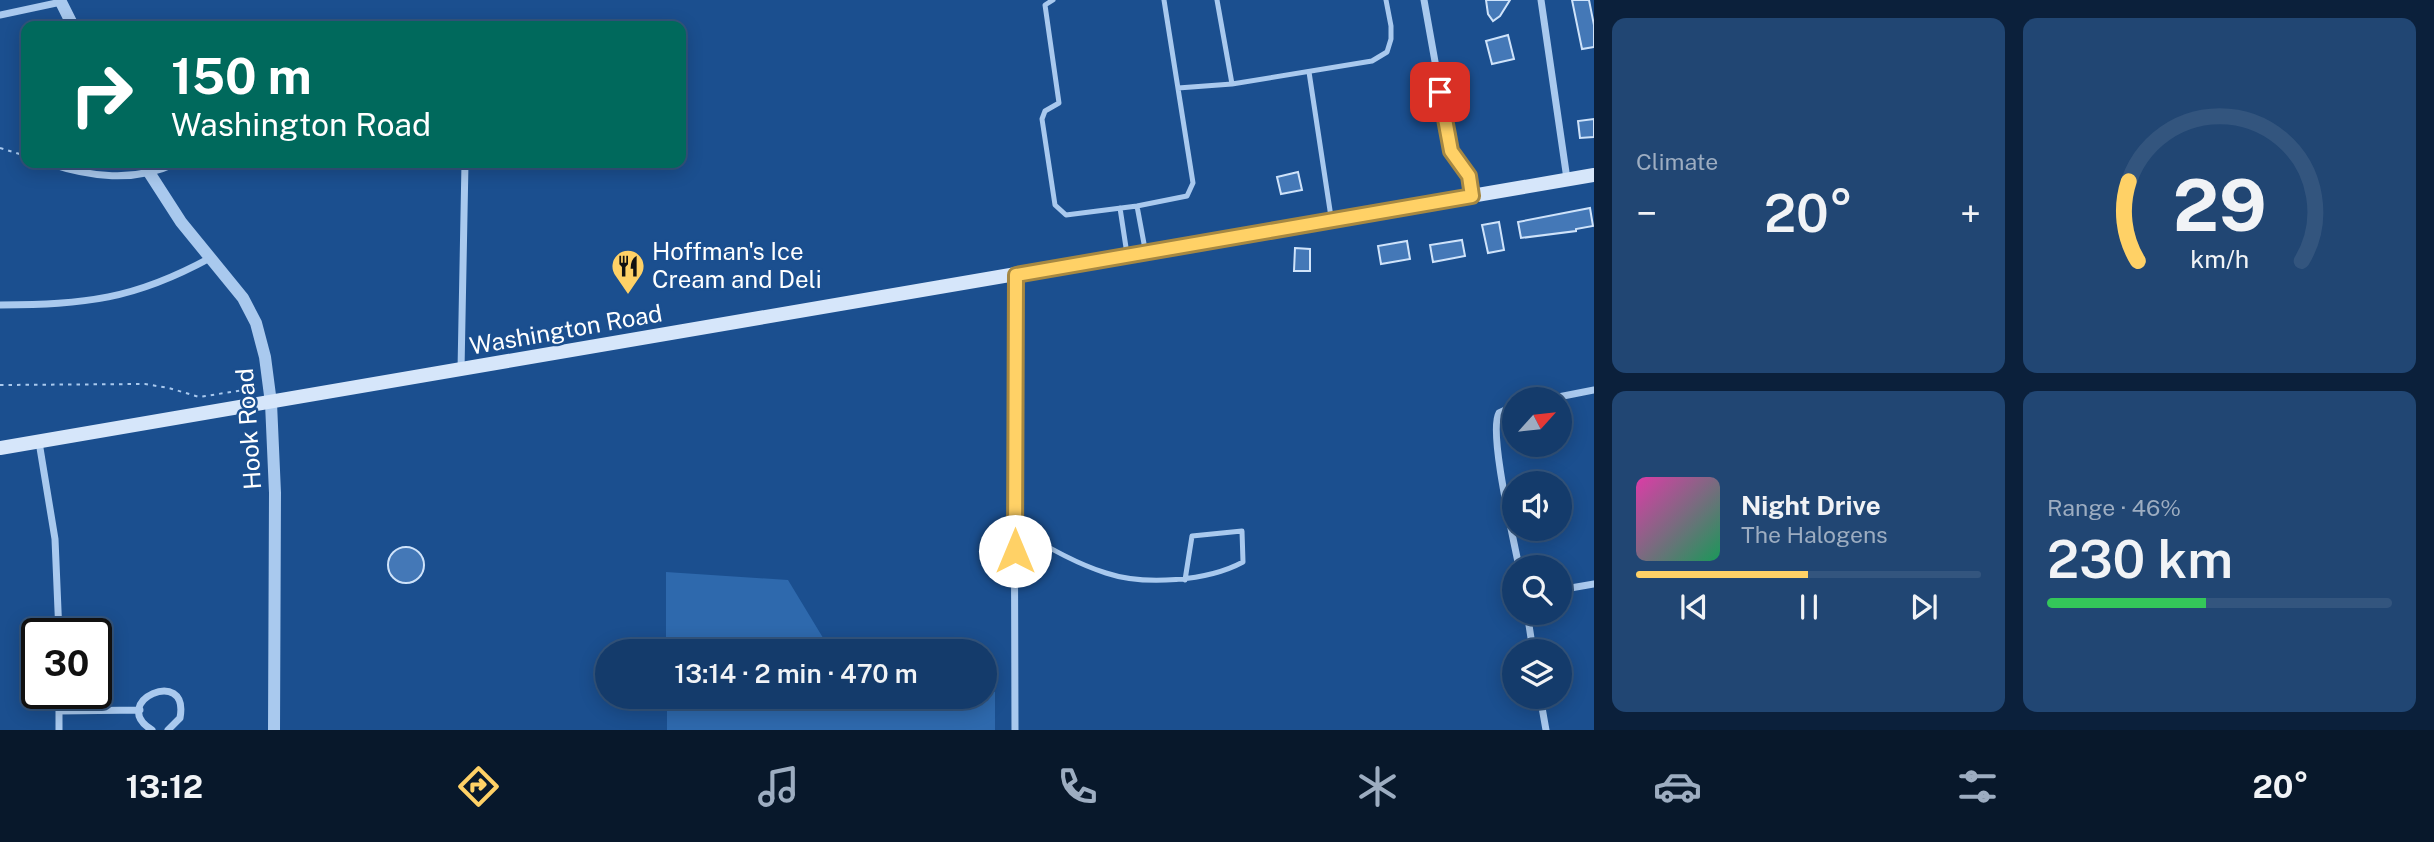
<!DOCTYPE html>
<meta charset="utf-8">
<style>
:root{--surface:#143b6b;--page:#214673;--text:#f1f3f6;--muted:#9dadc1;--line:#33557e;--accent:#ffd166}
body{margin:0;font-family:"Public Sans",sans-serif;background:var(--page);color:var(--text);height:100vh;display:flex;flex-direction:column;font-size:26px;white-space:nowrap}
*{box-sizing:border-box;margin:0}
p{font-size:23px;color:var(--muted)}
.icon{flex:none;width:38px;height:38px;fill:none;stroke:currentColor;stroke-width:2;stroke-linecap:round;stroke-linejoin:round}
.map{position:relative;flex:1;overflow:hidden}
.details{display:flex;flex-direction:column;gap:18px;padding:18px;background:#0b203b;width:840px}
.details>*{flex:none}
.banner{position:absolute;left:21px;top:21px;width:665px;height:147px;border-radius:14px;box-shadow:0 4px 18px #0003,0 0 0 2px var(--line);background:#00695c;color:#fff;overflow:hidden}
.needle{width:46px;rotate:63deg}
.controls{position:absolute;left:1502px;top:387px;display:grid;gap:14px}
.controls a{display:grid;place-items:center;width:70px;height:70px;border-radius:50%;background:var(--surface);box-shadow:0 4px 18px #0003,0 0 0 2px var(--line);font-size:35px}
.speed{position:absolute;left:21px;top:618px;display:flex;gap:14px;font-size:35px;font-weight:700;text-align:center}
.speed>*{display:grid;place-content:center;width:91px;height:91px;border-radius:50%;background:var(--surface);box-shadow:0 4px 18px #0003,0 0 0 2px var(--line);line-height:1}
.speed .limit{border:4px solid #111;border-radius:10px;background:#fff;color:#111}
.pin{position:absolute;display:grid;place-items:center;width:60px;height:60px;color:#fff;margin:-30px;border-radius:14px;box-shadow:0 4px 10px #0006}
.me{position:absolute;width:77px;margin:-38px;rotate:0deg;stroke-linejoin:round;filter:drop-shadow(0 0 5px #0008)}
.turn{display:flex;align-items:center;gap:24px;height:147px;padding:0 35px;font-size:32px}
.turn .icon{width:91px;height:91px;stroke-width:2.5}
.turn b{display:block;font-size:49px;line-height:60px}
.big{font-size:52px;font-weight:600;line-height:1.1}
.details .widget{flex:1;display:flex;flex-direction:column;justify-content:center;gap:10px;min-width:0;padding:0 24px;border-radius:14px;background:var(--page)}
.details .dial{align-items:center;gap:0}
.dial svg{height:182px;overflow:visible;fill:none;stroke:var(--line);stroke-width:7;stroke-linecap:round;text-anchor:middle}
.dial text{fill:var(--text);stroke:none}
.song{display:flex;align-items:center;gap:21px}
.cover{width:84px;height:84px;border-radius:10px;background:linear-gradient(135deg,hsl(320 70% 55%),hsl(150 70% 35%))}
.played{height:7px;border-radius:4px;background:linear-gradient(90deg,var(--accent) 50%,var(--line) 50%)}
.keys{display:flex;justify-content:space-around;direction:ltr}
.heat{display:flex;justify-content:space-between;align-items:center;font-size:38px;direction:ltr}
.charge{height:10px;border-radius:5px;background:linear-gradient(90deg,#34c759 46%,var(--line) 0)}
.details .tiles{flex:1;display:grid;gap:18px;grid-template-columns:repeat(2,1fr)}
.trip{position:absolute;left:595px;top:639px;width:402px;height:70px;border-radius:35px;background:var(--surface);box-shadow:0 4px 18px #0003,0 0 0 2px var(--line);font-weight:600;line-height:70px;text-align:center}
.menu{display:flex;height:112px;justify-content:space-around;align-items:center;background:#08182b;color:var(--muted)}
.menu .icon{width:49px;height:49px}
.menu .active{color:var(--accent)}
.menu b{font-size:32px;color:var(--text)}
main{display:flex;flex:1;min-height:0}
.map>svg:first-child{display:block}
.green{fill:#2e69ad}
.building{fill:#4478b7;stroke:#cfe3fa;stroke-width:2}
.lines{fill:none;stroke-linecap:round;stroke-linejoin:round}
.path{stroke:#a9c9ee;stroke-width:2;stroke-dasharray:3.5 5;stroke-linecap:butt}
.service{stroke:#a9c9ee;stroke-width:5}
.minor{stroke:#a9c9ee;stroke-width:7}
.tertiary{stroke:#a9c9ee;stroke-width:12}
.secondary{stroke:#d6e6fa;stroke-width:14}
.route-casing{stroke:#a68842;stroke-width:18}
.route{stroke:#ffd166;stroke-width:12}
.labels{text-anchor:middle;stroke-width:5;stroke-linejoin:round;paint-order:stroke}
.poi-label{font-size:24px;fill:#fff;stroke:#1b4f8f;text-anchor:start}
.street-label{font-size:24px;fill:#fff;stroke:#1b4f8f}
</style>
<main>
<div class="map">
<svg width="1594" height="730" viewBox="0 0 1594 730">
<rect width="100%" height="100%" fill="#1b4f8f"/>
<path class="green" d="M666 572 788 580 831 651H666Z
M985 692H995V730H667V697L985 696Z"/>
<path class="building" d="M1486 0H1510L1500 16 1493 21 1488 14Z
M1572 0H1589L1594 25V47L1582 49Z
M1508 35 1514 59 1492 64 1486 41Z
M1594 119V137L1580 138 1578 121Z
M1298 172 1302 190 1281 194 1277 177Z
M1590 208 1593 226 1576 229V231L1521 238 1518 222Z
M1499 222 1504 250 1488 253 1482 225Z
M1462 240 1465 256 1433 262 1430 245Z
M1407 241 1410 259 1381 264 1378 246Z
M1295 248 1310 249V271H1294Z
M388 565a18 18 0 1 1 36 0a18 18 0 1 1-36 0Z"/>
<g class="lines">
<path class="path" d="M0 148 26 156
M0 385 145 384 169 388 199 397 257 388"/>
<path class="service" d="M1053 0 1045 5 1059 103 1045 111 1042 119 1055 205 1066 215 1137 206 1187 196 1193 183 1164 0
M1217 0 1232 84 1372 61 1387 52 1391 39V26L1386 0
M1309 72 1331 217
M1178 88 1232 84
M1137 206 1145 249
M1120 208 1127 254
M1015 527C1043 545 1074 563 1106 573 1145 586 1208 581 1243 562L1242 531 1192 536 1185 580"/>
<path class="minor" d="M1424 0 1449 140 1451 151 1469 176 1472 195
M1541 0 1567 179
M0 15 61 2
M48 163C90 177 134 183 176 163
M0 305C86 304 133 300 210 258
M461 370 465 163
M1548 399 1594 390
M1514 406 1499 413C1488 431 1514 541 1519 567
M39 442 55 539 59 634
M1559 590 1594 584
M1527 612 1533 651
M59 693V730
M1540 696 1546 730
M59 711 140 710
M152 730C107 702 190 665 180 718L168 730
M1015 730 1014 399 1016 275"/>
<path class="tertiary" d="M60 0 73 26
M143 163 181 222 243 298 256 323 265 357 271 403 275 493 274 730"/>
<path class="secondary" d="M0 448 1594 175"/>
</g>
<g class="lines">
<defs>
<path id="route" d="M1015 551 1016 275 1472 196 1469 176 1451 151 1440 92"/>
</defs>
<use href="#route" class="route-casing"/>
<use href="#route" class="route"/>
</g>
<defs>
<symbol id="restaurant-pin" viewBox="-11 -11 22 30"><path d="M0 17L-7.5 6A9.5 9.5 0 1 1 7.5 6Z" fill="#ffd166" stroke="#1b4f8f"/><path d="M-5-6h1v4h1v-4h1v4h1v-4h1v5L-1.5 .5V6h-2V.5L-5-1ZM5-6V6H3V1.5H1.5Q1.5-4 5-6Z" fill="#111"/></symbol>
</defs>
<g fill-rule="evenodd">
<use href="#restaurant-pin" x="609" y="247" width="38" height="52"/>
</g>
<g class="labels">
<g class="poi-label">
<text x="652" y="260">Hoffman's Ice<tspan x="652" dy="28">Cream and Deli</tspan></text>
</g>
<g class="street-label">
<text transform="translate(566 330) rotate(-10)" y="8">Washington Road</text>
<text transform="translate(249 429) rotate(-94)" y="8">Hook Road</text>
</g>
</g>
</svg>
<div class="controls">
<a><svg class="needle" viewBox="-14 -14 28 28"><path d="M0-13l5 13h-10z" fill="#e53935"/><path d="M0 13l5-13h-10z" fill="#9dadc1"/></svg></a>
<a><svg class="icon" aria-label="sound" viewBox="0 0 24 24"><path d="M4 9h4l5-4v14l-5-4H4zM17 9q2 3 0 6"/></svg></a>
<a><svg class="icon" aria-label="search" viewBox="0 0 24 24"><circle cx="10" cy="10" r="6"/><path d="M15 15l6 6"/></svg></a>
<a><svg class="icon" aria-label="layers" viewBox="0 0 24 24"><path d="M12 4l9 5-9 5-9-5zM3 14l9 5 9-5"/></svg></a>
</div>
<div class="speed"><div class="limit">30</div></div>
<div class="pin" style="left:1440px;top:92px;background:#d93025"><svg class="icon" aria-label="arrive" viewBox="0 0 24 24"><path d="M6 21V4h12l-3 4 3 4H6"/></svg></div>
<svg class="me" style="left:1015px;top:551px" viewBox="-20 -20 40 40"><circle r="19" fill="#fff"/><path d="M0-13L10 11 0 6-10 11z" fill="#ffd166"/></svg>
<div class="trip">13:14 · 2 min · 470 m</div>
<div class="banner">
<div class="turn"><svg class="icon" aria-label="right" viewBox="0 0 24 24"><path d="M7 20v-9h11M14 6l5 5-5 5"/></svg><div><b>150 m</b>Washington Road</div></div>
</div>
</div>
<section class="details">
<div class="tiles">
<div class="widget"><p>Climate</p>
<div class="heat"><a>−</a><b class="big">20°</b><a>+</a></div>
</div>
<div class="widget dial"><svg viewBox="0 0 100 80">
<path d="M14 69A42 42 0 1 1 86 69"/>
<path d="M14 69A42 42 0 0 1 10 34" stroke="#ffd166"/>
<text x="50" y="56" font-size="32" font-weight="700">29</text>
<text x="50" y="72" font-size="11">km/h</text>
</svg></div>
<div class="widget">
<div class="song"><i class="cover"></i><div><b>Night Drive</b><p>The Halogens</p></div></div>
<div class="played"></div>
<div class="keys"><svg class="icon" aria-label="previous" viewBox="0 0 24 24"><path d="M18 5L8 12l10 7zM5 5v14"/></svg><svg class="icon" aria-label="pause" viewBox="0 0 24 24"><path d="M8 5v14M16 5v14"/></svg><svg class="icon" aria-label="next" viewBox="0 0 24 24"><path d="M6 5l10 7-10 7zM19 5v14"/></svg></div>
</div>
<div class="widget"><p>Range · 46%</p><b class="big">230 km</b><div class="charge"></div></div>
</div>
</section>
</main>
<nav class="menu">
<b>13:12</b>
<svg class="icon active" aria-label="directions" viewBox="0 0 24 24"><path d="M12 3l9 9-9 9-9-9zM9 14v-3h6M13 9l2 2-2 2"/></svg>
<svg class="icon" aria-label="music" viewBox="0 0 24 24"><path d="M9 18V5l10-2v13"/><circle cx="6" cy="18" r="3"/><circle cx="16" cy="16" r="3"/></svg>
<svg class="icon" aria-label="phone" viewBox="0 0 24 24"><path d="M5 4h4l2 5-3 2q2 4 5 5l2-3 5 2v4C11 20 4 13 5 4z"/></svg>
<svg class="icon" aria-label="climate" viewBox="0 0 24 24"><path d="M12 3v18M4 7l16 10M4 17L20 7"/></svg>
<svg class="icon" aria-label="car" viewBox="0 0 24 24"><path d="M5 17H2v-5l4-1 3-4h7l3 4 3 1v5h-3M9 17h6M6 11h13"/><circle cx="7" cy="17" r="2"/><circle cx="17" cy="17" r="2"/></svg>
<svg class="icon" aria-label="filters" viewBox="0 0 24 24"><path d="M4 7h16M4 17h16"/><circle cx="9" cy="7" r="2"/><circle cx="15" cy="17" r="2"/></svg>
<b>20°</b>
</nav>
